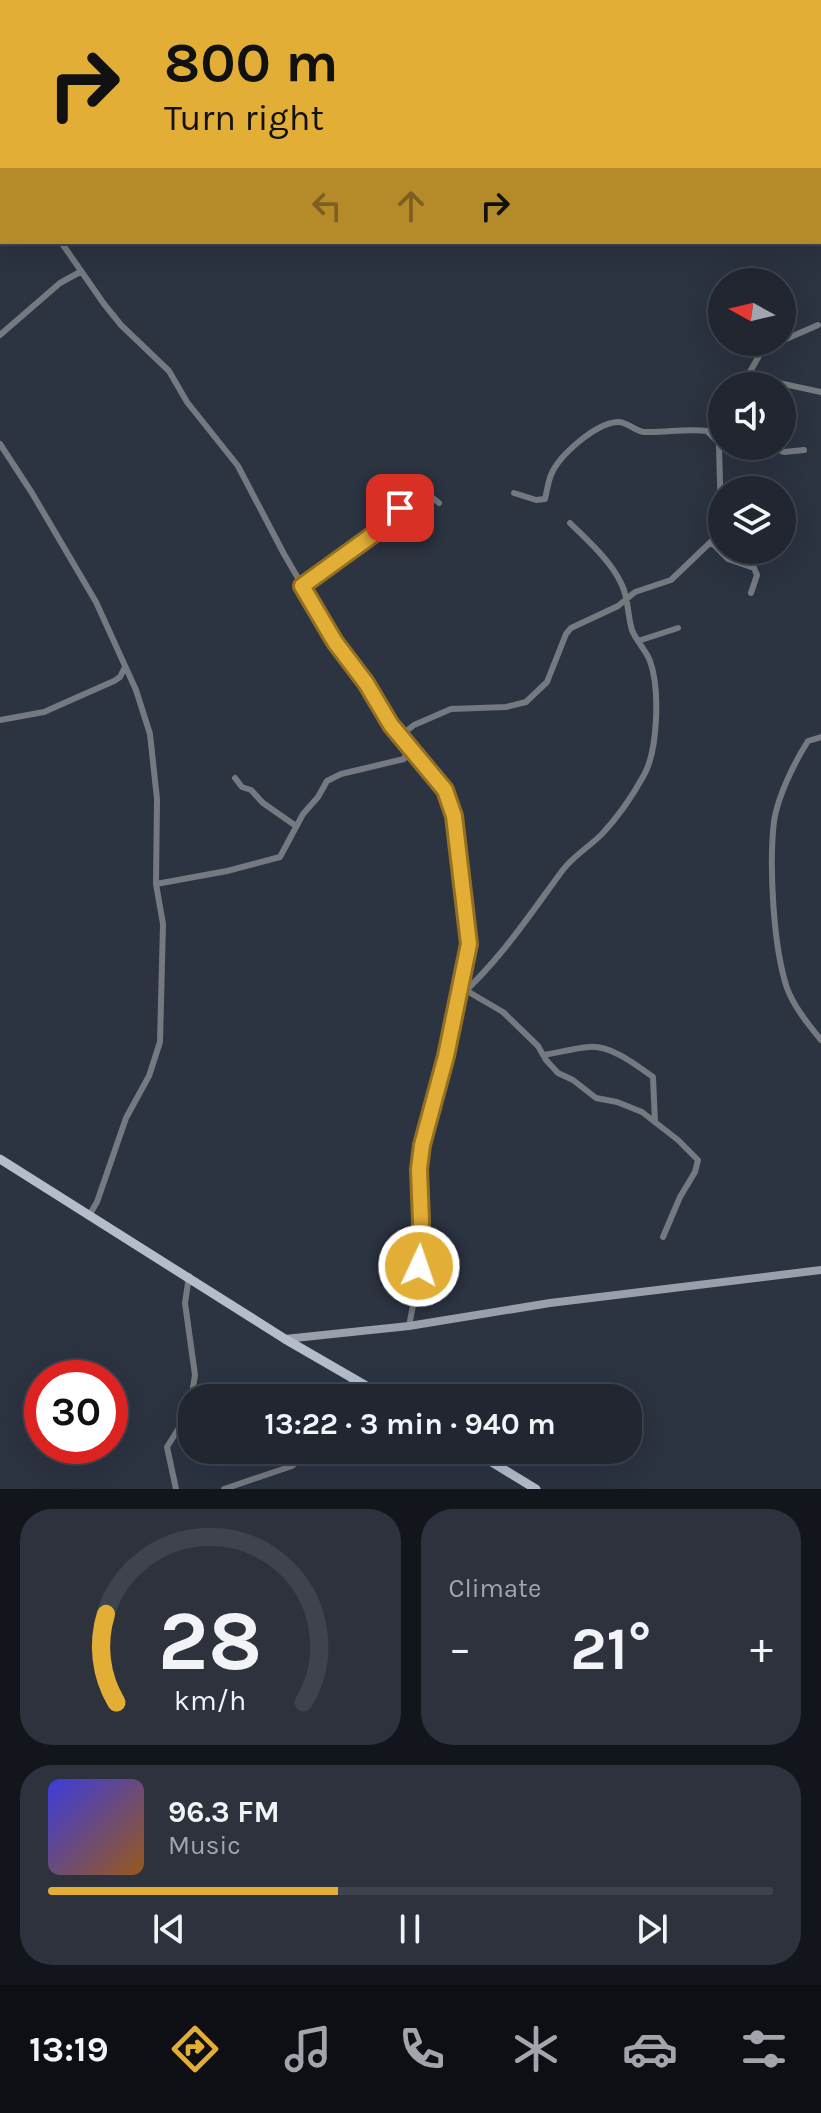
<!DOCTYPE html>
<meta charset="utf-8">
<style>
:root{--surface:#212631;--page:#2d323d;--text:#f1f3f6;--muted:#a2a5ab;--line:#3e434d;--accent:#e3ae35}
body{margin:0;font-family:Karla,sans-serif;background:var(--page);color:var(--text);height:100vh;display:flex;flex-direction:column;font-size:30px;white-space:nowrap}
*{box-sizing:border-box;margin:0}
p{font-size:26px;color:var(--muted)}
.icon{flex:none;width:44px;height:44px;fill:none;stroke:currentColor;stroke-width:2;stroke-linecap:round;stroke-linejoin:round}
.map{position:relative;height:1489px;overflow:hidden}
.details{display:flex;flex-direction:column;gap:20px;padding:20px;background:#12151b;flex:1}
.details>*{flex:none}
.banner{position:absolute;left:0px;top:0px;width:822px;height:244px;box-shadow:0 8px 32px #0002,0 0 0 2px var(--line);background:#e3ae35;color:#111;overflow:hidden}
.needle{width:52px;rotate:278deg}
.fabs{position:absolute;left:708px;top:268px;display:grid;gap:16px}
.fabs a{display:grid;place-items:center;width:88px;height:88px;border-radius:50%;background:var(--surface);box-shadow:0 8px 32px #0002,0 0 0 2px var(--line);font-size:40px}
.speed{position:absolute;left:24px;top:1360px;display:flex;gap:16px;font-size:40px;font-weight:700;text-align:center}
.speed>*{display:grid;place-content:center;width:104px;height:104px;border-radius:50%;background:var(--surface);box-shadow:0 8px 32px #0002,0 0 0 2px var(--line);line-height:1}
.speed .limit{border:12px solid #d22;background:#fff;color:#111}
.pin{position:absolute;display:grid;place-items:center;width:68px;height:68px;color:#fff;margin:-34px;border-radius:16px;box-shadow:0 4px 12px #0006}
.me{position:absolute;width:88px;margin:-44px;rotate:3deg;stroke-linejoin:round;filter:drop-shadow(0 0 6px #0008)}
.turn{display:flex;align-items:center;gap:28px;height:168px;padding:0 32px;font-size:36px}
.turn .icon{width:104px;height:104px;stroke-width:2.5}
.turn b{display:block;font-size:56px;line-height:68px}
.lanes{display:flex;align-items:center;height:76px;padding:0 32px;background:#0003;justify-content:center;gap:40px;direction:ltr}
.lanes .off{opacity:.35}
.big{font-size:60px;font-weight:700;line-height:1.1}
.details .tile{flex:1;display:flex;flex-direction:column;justify-content:center;gap:12px;min-width:0;padding:0 28px;border-radius:32px;background:var(--page)}
.details .dial{align-items:center;gap:0}
.dial svg{height:208px;overflow:visible;fill:none;stroke:var(--line);stroke-width:7;stroke-linecap:round;text-anchor:middle}
.dial text{fill:var(--text);stroke:none}
.song{display:flex;align-items:center;gap:24px}
.cover{width:96px;height:96px;border-radius:12px;background:linear-gradient(135deg,hsl(240 70% 55%),hsl(30 70% 35%))}
.played{height:8px;border-radius:4px;background:linear-gradient(90deg,var(--accent) 40%,var(--line) 40%)}
.keys{display:flex;justify-content:space-around;direction:ltr}
.heat{display:flex;justify-content:space-between;align-items:center;font-size:44px;direction:ltr}
.details .tiles{flex:1;display:grid;gap:20px;grid-template-columns:1fr 1fr}
.tile:last-child{grid-column:span 2}
.trip{position:absolute;left:178px;top:1384px;width:464px;height:80px;border-radius:32px;background:var(--surface);box-shadow:0 8px 32px #0002,0 0 0 2px var(--line);font-weight:700;line-height:80px;text-align:center}
.menu{display:flex;height:128px;justify-content:space-around;align-items:center;background:#0d0f14;color:var(--muted)}
.menu .icon{width:56px;height:56px}
.menu .on{color:var(--accent)}
.menu b{font-size:36px;color:var(--text)}
.map>svg:first-child{display:block}
.lines{fill:none;stroke-linecap:round;stroke-linejoin:round}
.street{stroke:#757980;stroke-width:6}
.secondary{stroke:#999fab;stroke-width:8}
.primary{stroke:#b5bdcd;stroke-width:9}
.route-casing{stroke:#947122;stroke-width:20}
.route{stroke:#e3ae35;stroke-width:14}
</style>
<div class="map">
<svg width="821" height="1489" viewBox="0 0 821 1489">
<rect width="100%" height="100%" fill="#2c3341"/>
<g class="lines">
<path class="street" d="M76 2 78 0
M0 87 2 84
M0 154 2 157
M61 242 104 304 121 325 169 371 187 402 238 466 284 554 335 642 366 683 391 725 445 790 450 800 468 919 469 944 446 1056 422 1145 419 1169 421 1243 416 1290 409 1326
M0 335 60 283 80 272
M747 376 821 392
M742 386 760 354 770 346 818 325
M0 444 32 493 96 602 136 690 150 734 157 799 156 884 163 924 160 1042 149 1076 126 1118 97 1202 90 1214
M768 446 784 452 804 450
M514 493 536 500 545 499C547 491 548 482 551 475 559 455 595 424 617 422 628 421 635 432 645 432 666 433 685 428 707 431L718 442
M712 543 728 559 754 568 757 575 751 593
M302 586 378 531 385 513 428 494 439 503
M638 641 678 628
M0 720 44 712 114 681 120 677 125 667
M821 737 808 741C794 763 778 796 774 821 769 865 773 946 787 988 794 1007 808 1024 821 1040
M235 778 242 787 251 790 263 803 296 826
M156 884 227 871 280 857 303 814 318 797 327 781 341 774 404 759 408 750 404 733 414 725 451 709 506 707 526 702 547 682 566 634 571 628 618 606 635 592 671 580 717 536 721 519 719 446 722 431
M467 991 503 1012 538 1046 546 1060 558 1073 573 1080 596 1098 617 1102 642 1112 678 1140 698 1160 695 1172 680 1197 663 1237
M458 998C500 960 529 916 562 871 573 856 589 847 602 834 618 817 633 795 644 775 658 750 660 688 650 661 646 650 636 641 632 630 627 614 629 598 621 583 610 560 588 541 570 523
M543 1055C558 1053 574 1048 589 1047 611 1045 636 1065 653 1077L655 1122
M342 1398 354 1378
M458 1398C483 1390 507 1382 534 1391
M176 1489 167 1447 189 1412 195 1375 185 1303 189 1276
M224 1489 292 1466 310 1450"/>
<path class="secondary" d="M285 1339 409 1326 550 1303 821 1270"/>
<path class="primary" d="M0 1159 285 1339 387 1398
M472 1450 536 1489"/>
</g>
<g class="lines">
<defs>
<path id="route" d="M400 508 385 513 378 531 302 586 335 642 366 683 391 725 445 790 454 816 469 944 446 1056 422 1145 419 1169 421 1222 419 1266"/>
</defs>
<use href="#route" class="route-casing"/>
<use href="#route" class="route"/>
</g>
</svg>
<div class="fabs">
<a><svg class="needle" viewBox="-14 -14 28 28"><path d="M0-13l5 13h-10z" fill="#e53935"/><path d="M0 13l5-13h-10z" fill="#a2a5ab"/></svg></a>
<a><svg class="icon" aria-label="sound" viewBox="0 0 24 24"><path d="M4 9h4l5-4v14l-5-4H4zM17 9q2 3 0 6"/></svg></a>
<a><svg class="icon" aria-label="layers" viewBox="0 0 24 24"><path d="M12 4l9 5-9 5-9-5zM3 14l9 5 9-5"/></svg></a>
</div>
<div class="speed"><div class="limit">30</div></div>
<div class="pin" style="left:400px;top:508px;background:#d93025"><svg class="icon" aria-label="arrive" viewBox="0 0 24 24"><path d="M6 21V4h12l-3 4 3 4H6"/></svg></div>
<svg class="me" style="left:419px;top:1266px" viewBox="-20 -20 40 40"><circle r="17" fill="#e3ae35" stroke="#fff" stroke-width="3"/><path d="M0-11L8 9 0 5-8 9z" fill="#fff"/></svg>
<div class="trip">13:22 · 3 min · 940 m</div>
<div class="banner">
<div class="turn"><svg class="icon" aria-label="right" viewBox="0 0 24 24"><path d="M7 20v-9h11M14 6l5 5-5 5"/></svg><div><b>800 m</b>Turn right</div></div>
<div class="lanes"><svg class="icon off" aria-label="left" viewBox="0 0 24 24"><path d="M17 20v-9H6M10 6l-5 5 5 5"/></svg><svg class="icon off" aria-label="ahead" viewBox="0 0 24 24"><path d="M12 20V5M6 11l6-6 6 6"/></svg><svg class="icon" aria-label="right" viewBox="0 0 24 24"><path d="M7 20v-9h11M14 6l5 5-5 5"/></svg></div>
</div>
</div>
<section class="details">
<div class="tiles">
<div class="tile dial"><svg viewBox="0 0 100 80">
<path d="M14 69A42 42 0 1 1 86 69"/>
<path d="M14 69A42 42 0 0 1 10 35" stroke="#e3ae35"/>
<text x="50" y="56" font-size="32" font-weight="700">28</text>
<text x="50" y="72" font-size="11">km/h</text>
</svg></div>
<div class="tile"><p>Climate</p>
<div class="heat"><a>−</a><b class="big">21°</b><a>+</a></div>
</div>
<div class="tile">
<div class="song"><i class="cover"></i><div><b>96.3 FM</b><p>Music</p></div></div>
<div class="played"></div>
<div class="keys"><svg class="icon" aria-label="previous" viewBox="0 0 24 24"><path d="M18 5L8 12l10 7zM5 5v14"/></svg><svg class="icon" aria-label="pause" viewBox="0 0 24 24"><path d="M8 5v14M16 5v14"/></svg><svg class="icon" aria-label="next" viewBox="0 0 24 24"><path d="M6 5l10 7-10 7zM19 5v14"/></svg></div>
</div>
</div>
</section>
<nav class="menu">
<b>13:19</b>
<svg class="icon on" aria-label="directions" viewBox="0 0 24 24"><path d="M12 3l9 9-9 9-9-9zM9 14v-3h6M13 9l2 2-2 2"/></svg>
<svg class="icon" aria-label="music" viewBox="0 0 24 24"><path d="M9 18V5l10-2v13"/><circle cx="6" cy="18" r="3"/><circle cx="16" cy="16" r="3"/></svg>
<svg class="icon" aria-label="phone" viewBox="0 0 24 24"><path d="M5 4h4l2 5-3 2q2 4 5 5l2-3 5 2v4C11 20 4 13 5 4z"/></svg>
<svg class="icon" aria-label="climate" viewBox="0 0 24 24"><path d="M12 3v18M4 7l16 10M4 17L20 7"/></svg>
<svg class="icon" aria-label="car" viewBox="0 0 24 24"><path d="M5 17H2v-5l4-1 3-4h7l3 4 3 1v5h-3M9 17h6M6 11h13"/><circle cx="7" cy="17" r="2"/><circle cx="17" cy="17" r="2"/></svg>
<svg class="icon" aria-label="filters" viewBox="0 0 24 24"><path d="M4 7h16M4 17h16"/><circle cx="9" cy="7" r="2"/><circle cx="15" cy="17" r="2"/></svg>
</nav>
